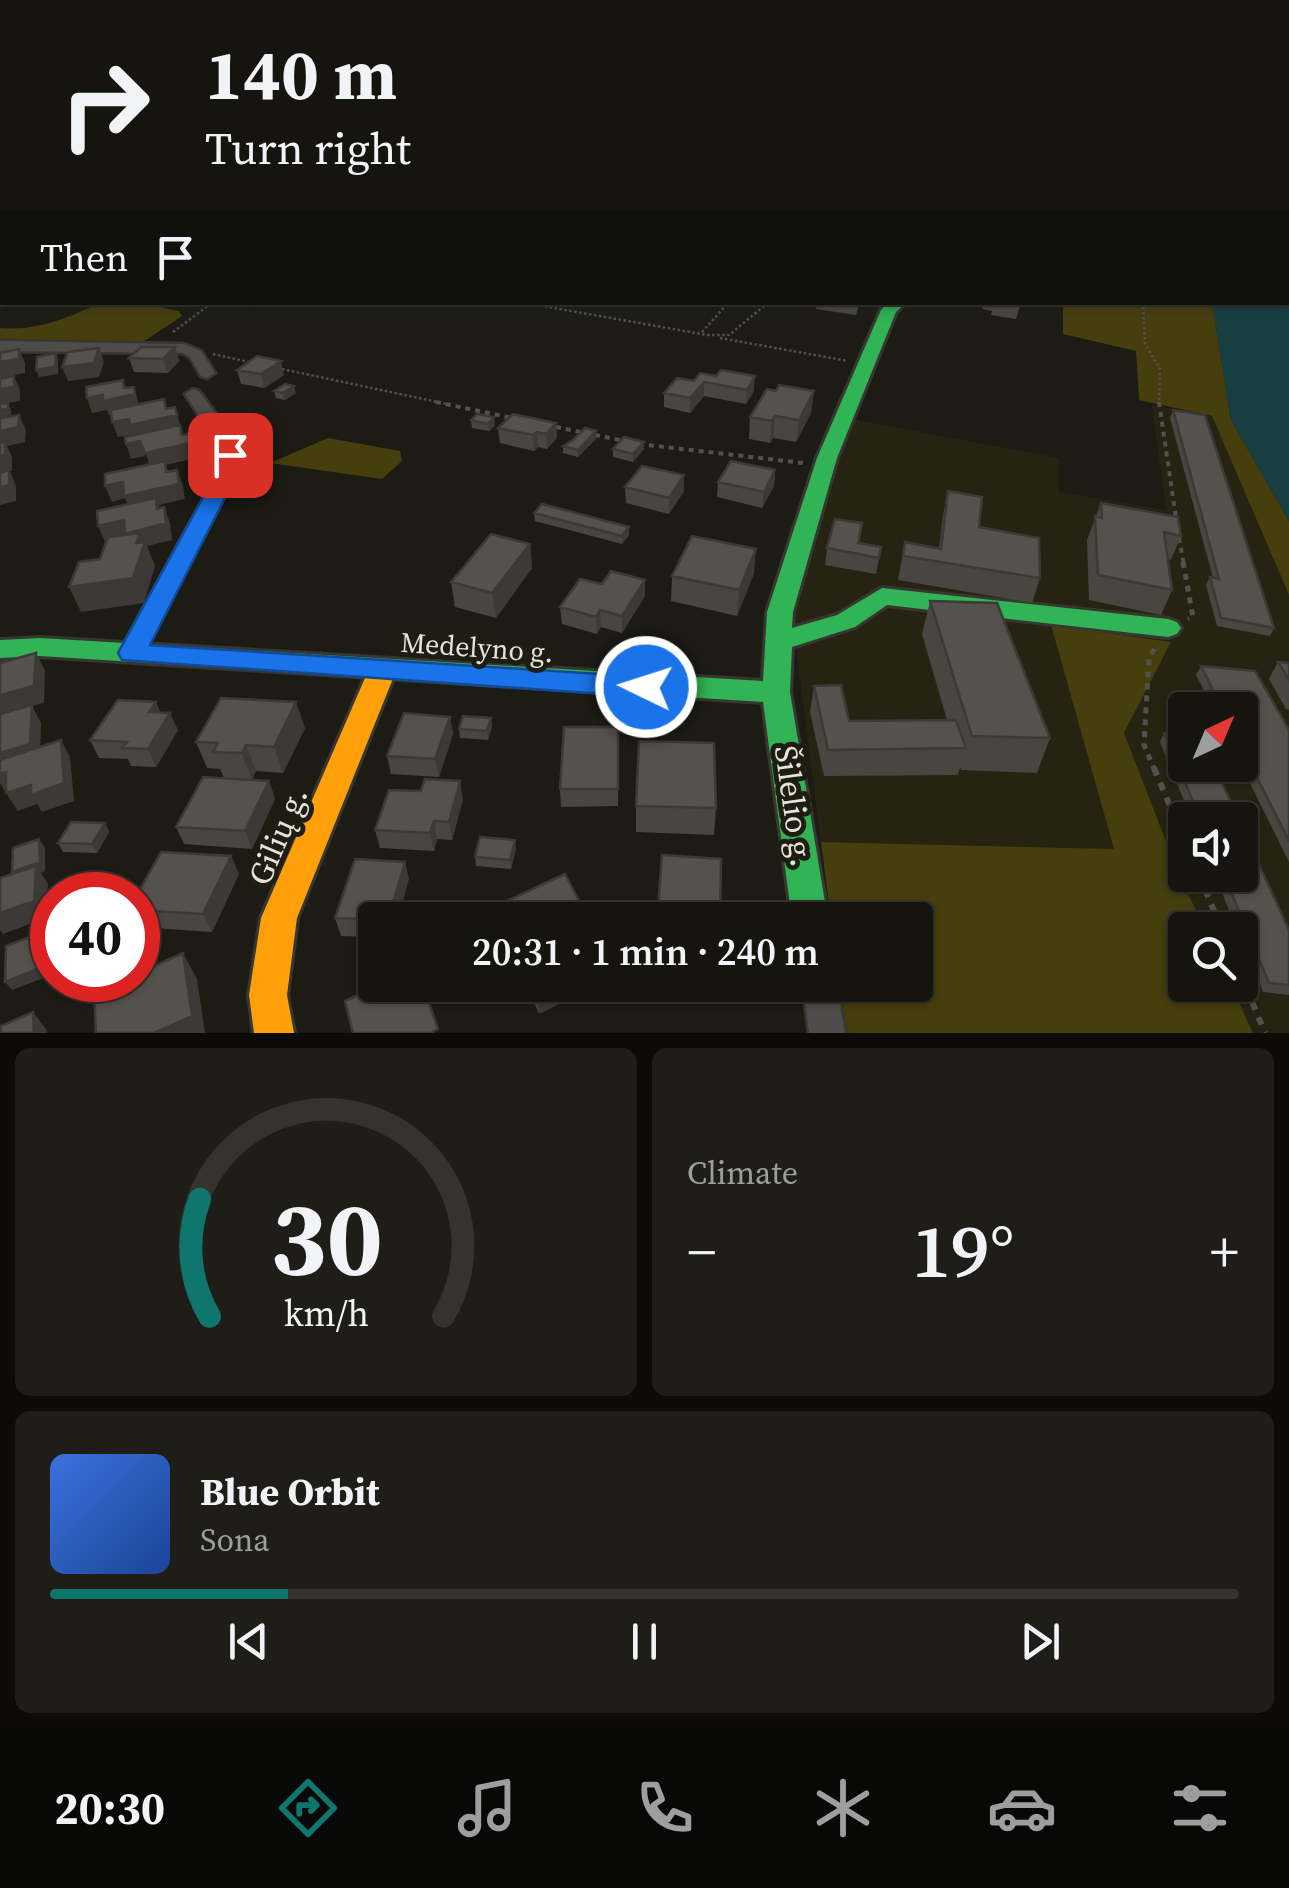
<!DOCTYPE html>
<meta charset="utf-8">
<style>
:root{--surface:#15140f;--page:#1e1d18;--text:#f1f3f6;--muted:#9d9e9e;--line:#34332f;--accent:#0f766e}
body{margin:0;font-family:"Source Serif 4",serif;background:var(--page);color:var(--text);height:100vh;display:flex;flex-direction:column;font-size:38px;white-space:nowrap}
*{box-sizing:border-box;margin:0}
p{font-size:32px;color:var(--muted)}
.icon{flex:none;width:55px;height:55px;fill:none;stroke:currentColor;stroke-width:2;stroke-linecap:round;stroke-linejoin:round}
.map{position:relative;height:1033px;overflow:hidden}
.sheet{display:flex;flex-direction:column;gap:15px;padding:15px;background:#0c0b08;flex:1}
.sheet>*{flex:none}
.hud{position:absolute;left:0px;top:0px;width:1290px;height:305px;box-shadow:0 2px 8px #0004,0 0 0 2px var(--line);background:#15140f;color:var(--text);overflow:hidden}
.needle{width:65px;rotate:44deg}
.fabs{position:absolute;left:1168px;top:692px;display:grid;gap:20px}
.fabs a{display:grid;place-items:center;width:90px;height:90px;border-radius:10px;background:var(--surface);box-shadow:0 2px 8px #0004,0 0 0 2px var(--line);font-size:50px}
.speed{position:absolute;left:30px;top:872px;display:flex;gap:20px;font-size:50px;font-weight:700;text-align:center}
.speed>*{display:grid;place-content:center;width:130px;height:130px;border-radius:50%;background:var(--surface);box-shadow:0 2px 8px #0004,0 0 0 2px var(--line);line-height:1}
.speed .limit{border:15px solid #d22;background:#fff;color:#111}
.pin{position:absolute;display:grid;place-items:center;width:85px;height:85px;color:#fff;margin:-42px;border-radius:20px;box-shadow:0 5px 15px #0006}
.me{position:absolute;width:110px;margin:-55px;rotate:274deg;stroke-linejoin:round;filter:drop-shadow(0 0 8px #0008)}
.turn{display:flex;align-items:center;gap:35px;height:210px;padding:0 40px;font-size:45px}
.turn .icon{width:130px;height:130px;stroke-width:2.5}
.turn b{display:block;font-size:70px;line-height:85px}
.then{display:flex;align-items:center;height:95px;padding:0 40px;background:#0003;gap:20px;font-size:38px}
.big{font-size:75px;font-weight:600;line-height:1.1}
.sheet .card{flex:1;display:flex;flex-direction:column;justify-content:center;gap:15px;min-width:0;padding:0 35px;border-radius:15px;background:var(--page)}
.sheet .dial{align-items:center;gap:0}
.dial svg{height:260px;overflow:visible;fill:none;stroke:var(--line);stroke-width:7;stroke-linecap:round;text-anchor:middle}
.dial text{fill:var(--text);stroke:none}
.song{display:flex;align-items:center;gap:30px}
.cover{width:120px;height:120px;border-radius:15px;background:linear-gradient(135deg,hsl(220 70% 55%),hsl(220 70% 35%))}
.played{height:10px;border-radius:5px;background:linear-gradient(90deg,var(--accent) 20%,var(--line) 20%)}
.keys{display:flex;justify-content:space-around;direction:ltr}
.heat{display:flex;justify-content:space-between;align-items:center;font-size:55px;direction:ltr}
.sheet .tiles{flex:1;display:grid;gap:15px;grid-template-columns:1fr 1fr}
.card:last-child{grid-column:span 2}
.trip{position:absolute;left:358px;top:902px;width:575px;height:100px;border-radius:10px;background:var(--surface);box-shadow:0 2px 8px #0004,0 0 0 2px var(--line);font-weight:600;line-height:100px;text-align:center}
.tabs{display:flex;height:160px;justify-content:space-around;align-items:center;background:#080806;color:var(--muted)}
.tabs .icon{width:70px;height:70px}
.tabs .on{color:var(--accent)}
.tabs b{font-size:45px;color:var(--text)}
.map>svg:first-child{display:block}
.built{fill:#262312;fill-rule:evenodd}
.green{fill:#463e0d}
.water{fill:#173e41}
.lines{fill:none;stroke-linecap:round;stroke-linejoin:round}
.street-casing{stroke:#373631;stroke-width:5}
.fast-casing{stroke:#373631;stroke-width:6}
.slow-casing{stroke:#373631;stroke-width:6}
.path-far3{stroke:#52514e;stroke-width:2.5;stroke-dasharray:2.5 2.5;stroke-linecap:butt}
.path-far2{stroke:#52514e;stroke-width:4;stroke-dasharray:5 5;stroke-linecap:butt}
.path-far1{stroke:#52514e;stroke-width:5;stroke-dasharray:6 6;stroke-linecap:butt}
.path{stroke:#52514e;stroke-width:6;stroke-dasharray:8 8;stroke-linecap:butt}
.street{fill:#4e4c4a;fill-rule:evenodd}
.fast{fill:#30b455;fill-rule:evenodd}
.slow{fill:#ff9f0a;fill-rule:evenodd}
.wall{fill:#494642}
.shaded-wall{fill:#3c3936}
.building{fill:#55514d;stroke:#3c3936;stroke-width:2.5}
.route{fill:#1a73e8;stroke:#114b97;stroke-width:2.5}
.labels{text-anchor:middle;stroke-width:10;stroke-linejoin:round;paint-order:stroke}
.street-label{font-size:28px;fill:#e4e3dc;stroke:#1f1d11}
.near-street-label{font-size:32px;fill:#e4e3dc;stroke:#1f1d11}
</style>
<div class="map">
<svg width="1289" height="1033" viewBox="0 0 1289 1033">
<rect width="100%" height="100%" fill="#1c1b14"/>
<path class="built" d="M1152 405 1212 416 1289 595V1033H1253L1231 985H1240V930H1206L1181 880 1124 733 1170 642 1051 625 1115 849 821 842 792 617 851 419 1059 458V492L1166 510ZM1185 710H1240V765H1185ZM1185 820H1240V875H1185Z"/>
<path class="green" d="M100 303H140L179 311 182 316 140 344 0 341V328C39 331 66 318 100 303Z
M1063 303H1212L1231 420 1289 521V595L1212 416 1139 400 1136 351 1063 334Z
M328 438 400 451 402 461 382 479 270 463Z
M1051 625 1171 642 1124 733 1181 880 1206 930H1185V985H1231L1253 1033H846L839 985H915V920H831L821 842 1114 849Z"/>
<path class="water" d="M1289 202V521L1231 420 1212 303 1288 302Z"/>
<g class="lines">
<defs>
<path id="street" d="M0 341 184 344 201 351 215 373 207 378 201 376 190 357 182 353 0 351Z
M193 389 199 391C217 415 238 438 237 470L143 653 139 659H123L119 653 219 470 214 439 185 394Z
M803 985H837L845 1033H809Z"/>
<path id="fast" d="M889 302H906L896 312 837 458 793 612 792 628 837 615 882 588 1168 619 1177 622 1181 628 1177 634 1168 637 887 605 855 627 792 647 790 692 828 920H792L763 702 40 656 0 658V640L40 638 763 681 767 612 817 458 881 310Z"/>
<path id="slow" d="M382 661 392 664 396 671 297 918 287 995 294 1033H254L249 995 261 918 368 671 372 664Z"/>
</defs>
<use href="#street" class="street-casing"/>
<use href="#fast" class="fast-casing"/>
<use href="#slow" class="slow-casing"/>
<path class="path-far3" d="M520 302 707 335H729L769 302
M1143 302 1145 344 1160 369 1159 404
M173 332 213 302
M702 332 729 302
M720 338 848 361
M213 354 253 363
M282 369 447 404"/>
<path class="path-far2" d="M436 402 512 418
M1159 402 1176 518
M556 427 586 433
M595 435 625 441
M639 444 803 463
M1179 538 1184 565"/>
<path class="path-far1" d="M1183 562 1193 617 1188 619
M1155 771 1144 745 1149 657 1156 647"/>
<path class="path" d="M1154 768 1185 842
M1199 875 1222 930
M1240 973 1265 1033"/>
<use href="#street" class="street"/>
<use href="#fast" class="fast"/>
<use href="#slow" class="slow"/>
</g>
<path class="wall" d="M817 302H860L856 315 816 309Z
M984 302H1021L1016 319 991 315 992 311 982 309Z
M175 347 179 361 168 373 134 372 129 358Z
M237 370 284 375 264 388 241 384Z
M700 373 754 391 746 404 704 396 690 413 664 407V393L694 381Z
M274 391 296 393 285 400 276 398Z
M776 391H814L811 413 796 442 773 438 770 443 749 439 750 417Z
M1173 410 1274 628 1270 636 1217 626 1206 585 1210 577 1213 578 1170 418Z
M471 420 495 425 489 431 472 428Z
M556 423 557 438 547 449 538 447 534 451 500 443 498 428Z
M596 439 578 457 563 453V446Z
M613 449H644L633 462 613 457Z
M775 470 774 486 762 508 717 497 718 482Z
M684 475V491L669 514 626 503 625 487Z
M948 491 979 527 1040 578 1032 603 898 580 905 542 939 548 943 515Z
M1101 503 1181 536 1171 560 1168 559 1172 590 1161 615 1089 600 1087 540Z
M534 513 629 527V535L622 544 535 521Z
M858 543 881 547 876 574 825 565 827 548Z
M530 544 532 568 496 618 455 607 451 582Z
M754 573 737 616 671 601 672 576Z
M645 596 622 633 601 627 597 634 562 624 560 607Z
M930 601 1050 738 1037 773 961 770 960 767 958 775 824 776 810 712 814 686 849 721 947 720 922 634Z
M1278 662 1289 663V710L1286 709 1269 679Z
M1201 666 1289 730V862L1240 763V710H1214L1196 675Z
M156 702 160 712 178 730 156 767 131 766 128 759 99 758 90 740Z
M450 717 453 734 439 777 391 774 387 756Z
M491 718 492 727 488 740 460 738 459 729Z
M618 727V806L561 807 560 789Z
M305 728 283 773 256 771 252 780 224 778 220 769 207 768 196 742Z
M1164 733 1239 820H1192L1160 742Z
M269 781 275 799 252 849 184 844 176 827Z
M463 799 452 840 437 839 434 851 380 848 375 830Z
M636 806 716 808 714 835 636 832Z
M105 823 109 832 97 853 63 852 58 843Z
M516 849 511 869 476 866 475 857Z
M231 856 239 874 212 932 139 927 138 924V895Z
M1215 875H1240L1289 930V995L1263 992 1240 936V930H1237Z
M409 879 375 920V937L341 936 335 918Z
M527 985H569L570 998 539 1014Z"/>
<path class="shaded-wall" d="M175 347 179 361 168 373 163 359Z
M99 348 104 362 99 377 68 381 62 367Z
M19 349 25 363V373L0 378V362Z
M56 353 58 360V374L39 377 36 370Z
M281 361 284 375 264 388 261 374Z
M14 376 20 390V401L8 403 11 410V416L0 418V389Z
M755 376 754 391 746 404 747 390Z
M123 380 129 396 134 387 140 409 109 415 107 410 92 413 87 398 124 388Z
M704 382V396L690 413V398Z
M294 386 296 393 285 400 283 393Z
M814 391 811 413 796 442 799 420Z
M164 399 169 417 175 407 186 444 192 433 200 457 166 465 170 476 177 470 183 485 185 499 159 505 162 514 164 507 170 523 172 540 147 546 155 566 144 603 81 612 69 587 126 537 105 542 98 526 131 512 125 498 112 502 105 486 151 468 145 453 185 444 135 440 133 434 118 437 112 422Z
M19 415 26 430 25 442 7 446 12 457V471H10L16 486V501L0 505V431Z
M775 416 773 438 770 443 772 421Z
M494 417 495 425 489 431 488 424Z
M556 423 557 438 547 449 546 434Z
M596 431V439L578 457V450Z
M537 432 538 447 534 451 533 435Z
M140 441 145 456 131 459 126 444Z
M644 442V449L633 462V454Z
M775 470 774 486 762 508 764 492Z
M684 475V491L669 514V498Z
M629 527V535L622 544V536Z
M530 544 532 568 496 618 492 593Z
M756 549 754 573 737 616 739 590Z
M645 580V596L622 633V616Z
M600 610 601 627 597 634 596 617Z
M36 653 45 670 44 703 32 706 41 723 40 761 6 793 0 783V695Z
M156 702 163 719 149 712Z
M296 702 305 728 283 773 274 747Z
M170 713 178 730 156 767 148 749Z
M450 717 453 734 439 777 435 759Z
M491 718 492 727 488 740 487 731Z
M61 740 70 757 74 801 42 812 37 804 18 811 6 793Z
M246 745 256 771 252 780 242 753Z
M269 781 275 799 252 849 245 831Z
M460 781 463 799 452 840 449 822Z
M434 821 437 839 434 851 430 833Z
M105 823 109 832 97 853 92 844Z
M39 839 45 848V871L41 873 48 884 46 918 3 934 0 930V913L18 881 12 872Z
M515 840 516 849 511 869 510 860Z
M231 856 239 874 212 932 203 914Z
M405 862 409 879 398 920H388Z
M40 933 46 942V977L12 990 5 982Z
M183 953 197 979 205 1033H154Z
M542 985H569L570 998 539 1014 536 988Z
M33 1012 46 1029 47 1033H34Z"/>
<path class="building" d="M996 302H1020L1019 306Z
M141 347H175L163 359 129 358Z
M99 348 94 363 62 367 68 352Z
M19 349V359L0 362V353Z
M56 353 55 367 36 370 37 357Z
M257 356 281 361 261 374 237 370Z
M721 370 755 376 747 390 704 382 690 398 664 393 677 378 694 381 700 373 716 376Z
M14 376V387L0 389V379Z
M123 380 124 388 134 387 135 394 103 401V395L87 398 86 387Z
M285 384 294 386 283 393 274 391Z
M779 385 814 391 799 420 775 416 772 421 750 417 767 389 776 391Z
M164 399 166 409 175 407 177 415 130 425 129 419 112 422 111 410Z
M8 403V409L0 410V404Z
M1173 410 1205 415 1274 628 1221 618 1210 577 1219 579Z
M477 414 494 417 488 424 471 420Z
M513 414 556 423 546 434 537 432 533 435 498 428Z
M19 415 18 427 0 431V418Z
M180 425 182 435 192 433 195 442 145 453 140 441 126 444 125 437Z
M585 428 596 431 578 450 563 446 573 440Z
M624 437 644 442 633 454 613 449Z
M5 442V455L0 456V443Z
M165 461 166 472 177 470 179 484 124 496 123 482 105 486V474Z
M731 461 775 470 764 492 718 482Z
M642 466 684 475 669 498 625 487Z
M9 470V485L0 487V473Z
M948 491 982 497 979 527 1039 538 1040 578 903 556 905 542 941 549Z
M156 498 157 509 164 507 166 523 125 534 124 520 98 526 97 511Z
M1101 503 1178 517 1181 536 1164 532 1172 590 1098 575 1095 516 1102 518Z
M542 504 629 527 622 536 534 513Z
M835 519 862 523 858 543 881 547 879 558 827 548Z
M140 533 136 543 145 542 133 578 69 587 79 562 100 559 108 537Z
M491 534 530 544 492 593 451 582Z
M692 536 756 549 739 590 672 576Z
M611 571 645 580 622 616 600 610 596 617 560 607 580 579 602 584Z
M930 601 997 603 1050 738 972 736Z
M36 653 34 686 0 695V663Z
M1278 662 1289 663V680Z
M1201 666 1255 671 1289 730V841L1240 744V710H1223Z
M841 685 849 721 956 720 966 748 828 750 814 686Z
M221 698 296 702 274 747 246 745 242 753 213 752 218 743 196 742Z
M118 700 156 702 149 712 170 713 148 749 122 748 127 742 90 740Z
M32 705 30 744 0 753V714Z
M404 713 450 717 435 759 387 756Z
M463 716 491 718 487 731 459 729Z
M564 727H618V789H560Z
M1164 733 1185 735V765H1214L1239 820H1201Z
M61 740 64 783 31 795V785L6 793V772L0 774V760Z
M639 741 714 743 716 808 636 806Z
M203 777 269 781 245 831 176 827Z
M425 779 460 781 449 822 434 821 430 833 375 830 389 790 421 791Z
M71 822 105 823 92 844 58 843Z
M1240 823 1289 930V985L1269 983 1224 875H1240Z
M480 837 515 840 510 860 475 857Z
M39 839 40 862 12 872 13 848Z
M161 852 231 856 203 914 138 910 137 895Z
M662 855 721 859 720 920H657Z
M355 859 405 862 388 920 335 918Z
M36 866 34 901 0 913V878Z
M565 874 589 920H505L498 905Z
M40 933V968L5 982 6 946Z
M183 953 192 1016 154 1033H96L94 991 120 980H138V973Z
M380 985H423L438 1029 431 1033H353L345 1001Z
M33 1012 34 1033H1V1026Z"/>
<linearGradient id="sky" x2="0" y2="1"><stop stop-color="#0f0f0b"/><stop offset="0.56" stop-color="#3a3f45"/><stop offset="1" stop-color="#3a3f45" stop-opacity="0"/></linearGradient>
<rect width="1289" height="324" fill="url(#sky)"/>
<path class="route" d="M230 449 240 455 229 490 150 645 646 677 656 680 660 687 656 694 646 697 122 660 118 653 207 490 219 455Z"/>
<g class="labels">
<g class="street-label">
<text transform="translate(477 647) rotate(4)" y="10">Medelyno g.</text>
</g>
<g class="near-street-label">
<text transform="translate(794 806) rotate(82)" y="11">Šilelio g.</text>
<text transform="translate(278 836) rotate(-67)" y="11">Gilių g.</text>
</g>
</g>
</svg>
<div class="fabs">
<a><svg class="needle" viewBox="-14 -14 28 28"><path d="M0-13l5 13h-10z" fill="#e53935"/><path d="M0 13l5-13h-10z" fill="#9d9e9e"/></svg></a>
<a><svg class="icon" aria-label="sound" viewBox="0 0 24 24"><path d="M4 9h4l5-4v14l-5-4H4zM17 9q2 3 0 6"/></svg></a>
<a><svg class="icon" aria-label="search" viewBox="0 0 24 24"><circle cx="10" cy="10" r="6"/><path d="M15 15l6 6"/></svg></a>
</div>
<div class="speed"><div class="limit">40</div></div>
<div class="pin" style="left:230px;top:455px;background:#d93025"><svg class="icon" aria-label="arrive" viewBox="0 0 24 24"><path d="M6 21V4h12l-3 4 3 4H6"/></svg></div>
<svg class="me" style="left:646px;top:687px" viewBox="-20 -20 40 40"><circle r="17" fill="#1a73e8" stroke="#fff" stroke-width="3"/><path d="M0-11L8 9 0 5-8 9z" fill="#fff"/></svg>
<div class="trip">20:31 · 1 min · 240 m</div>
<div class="hud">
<div class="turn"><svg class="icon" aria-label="right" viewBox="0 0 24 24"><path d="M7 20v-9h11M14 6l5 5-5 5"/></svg><div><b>140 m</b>Turn right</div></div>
<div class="then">Then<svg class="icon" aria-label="arrive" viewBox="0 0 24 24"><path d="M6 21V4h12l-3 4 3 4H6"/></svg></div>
</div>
</div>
<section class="sheet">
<div class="tiles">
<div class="card dial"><svg viewBox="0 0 100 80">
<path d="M14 69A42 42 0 1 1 86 69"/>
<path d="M14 69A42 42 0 0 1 11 33" stroke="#0f766e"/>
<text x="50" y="56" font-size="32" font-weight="700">30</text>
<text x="50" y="72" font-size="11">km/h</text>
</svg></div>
<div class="card"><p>Climate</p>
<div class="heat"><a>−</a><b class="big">19°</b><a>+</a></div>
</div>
<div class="card">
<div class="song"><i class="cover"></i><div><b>Blue Orbit</b><p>Sona</p></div></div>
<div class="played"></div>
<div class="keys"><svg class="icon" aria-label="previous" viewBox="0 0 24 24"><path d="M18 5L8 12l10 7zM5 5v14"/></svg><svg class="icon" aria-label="pause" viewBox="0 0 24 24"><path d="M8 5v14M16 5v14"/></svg><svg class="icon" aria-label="next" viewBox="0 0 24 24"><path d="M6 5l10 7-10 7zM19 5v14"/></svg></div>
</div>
</div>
</section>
<nav class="tabs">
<b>20:30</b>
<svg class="icon on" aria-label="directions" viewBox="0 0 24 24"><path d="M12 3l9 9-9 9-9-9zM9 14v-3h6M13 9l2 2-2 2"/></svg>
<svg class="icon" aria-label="music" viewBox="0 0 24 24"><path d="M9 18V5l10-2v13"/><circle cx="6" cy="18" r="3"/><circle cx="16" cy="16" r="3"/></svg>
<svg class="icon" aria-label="phone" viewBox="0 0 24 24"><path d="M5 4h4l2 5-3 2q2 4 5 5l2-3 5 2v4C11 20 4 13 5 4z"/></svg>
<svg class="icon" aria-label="climate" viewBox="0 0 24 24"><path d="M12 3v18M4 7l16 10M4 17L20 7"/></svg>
<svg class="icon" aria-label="car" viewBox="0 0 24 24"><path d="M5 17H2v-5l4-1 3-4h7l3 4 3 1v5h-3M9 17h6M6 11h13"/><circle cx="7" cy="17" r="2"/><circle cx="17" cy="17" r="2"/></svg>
<svg class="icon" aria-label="filters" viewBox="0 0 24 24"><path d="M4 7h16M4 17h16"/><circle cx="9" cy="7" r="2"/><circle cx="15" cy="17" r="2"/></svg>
</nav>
